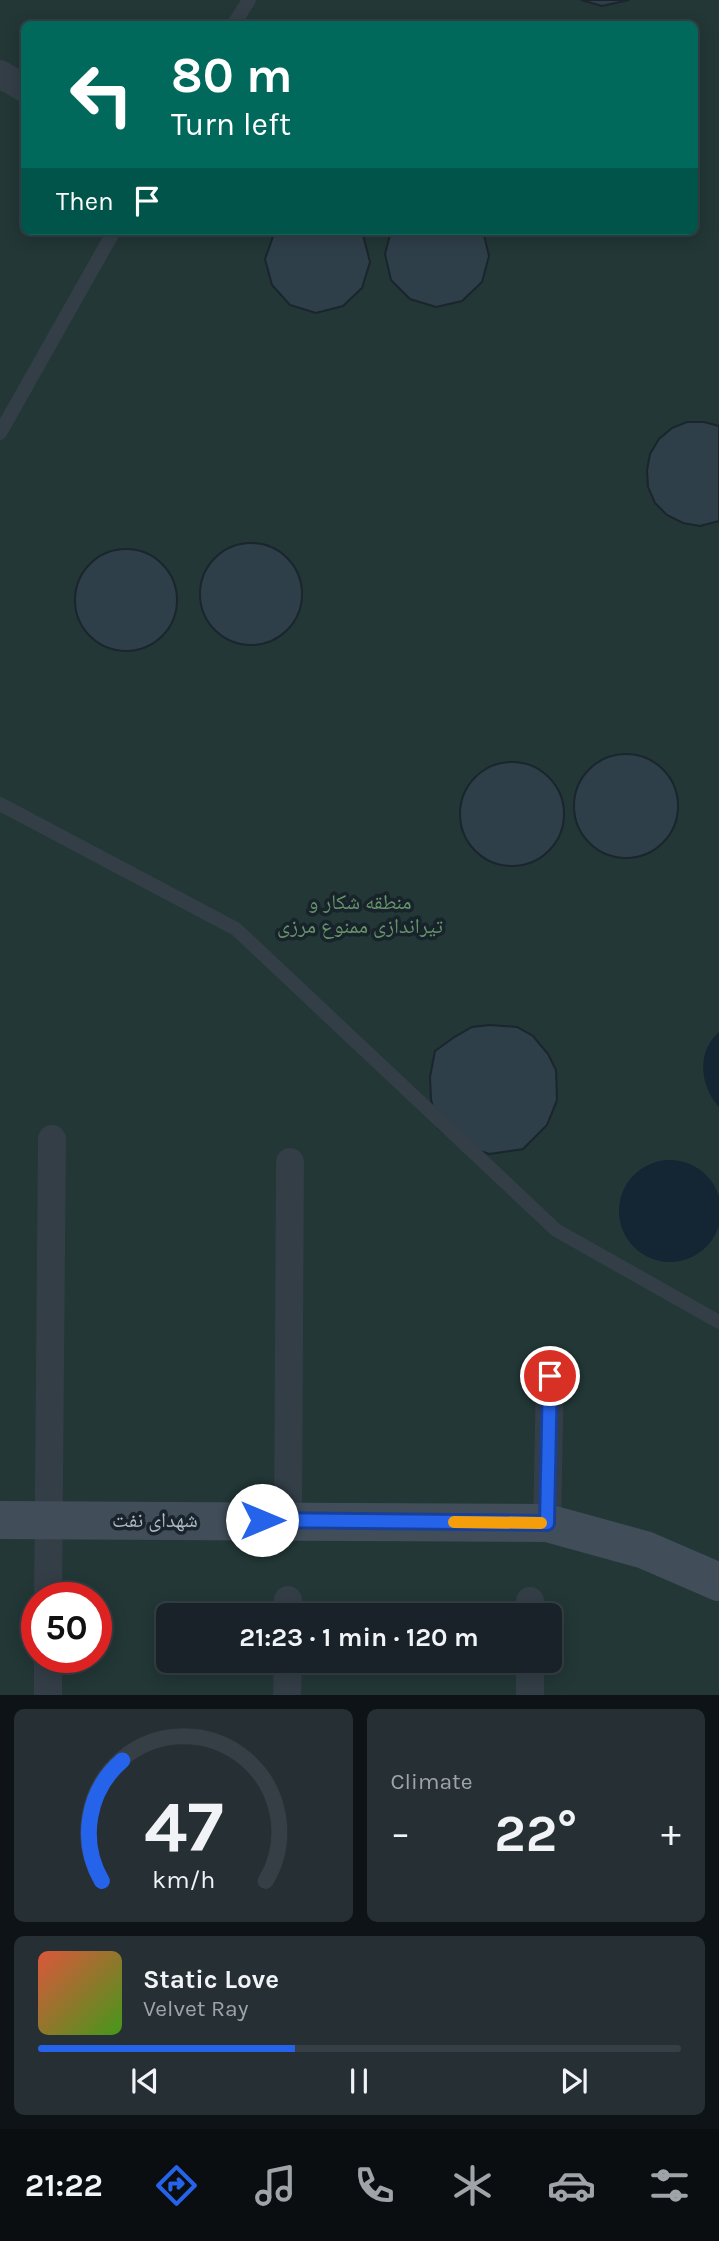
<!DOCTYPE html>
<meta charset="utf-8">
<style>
:root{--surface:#182228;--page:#252f34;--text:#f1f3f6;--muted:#9fa4a8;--line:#363f45;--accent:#2563eb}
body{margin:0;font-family:Karla,"Noto Naskh Arabic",sans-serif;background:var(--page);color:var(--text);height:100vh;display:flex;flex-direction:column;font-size:26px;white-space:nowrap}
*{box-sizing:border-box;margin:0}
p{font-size:23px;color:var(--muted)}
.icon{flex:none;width:38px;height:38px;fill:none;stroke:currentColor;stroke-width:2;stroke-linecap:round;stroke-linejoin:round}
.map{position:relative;height:1695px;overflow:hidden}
.sheet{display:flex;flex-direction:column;gap:14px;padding:14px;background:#0d1316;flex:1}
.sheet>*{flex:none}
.top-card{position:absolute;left:21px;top:21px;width:677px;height:214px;border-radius:10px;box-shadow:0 4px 18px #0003,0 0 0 2px var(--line);background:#00695c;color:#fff;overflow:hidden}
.speed{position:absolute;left:21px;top:1582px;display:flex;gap:14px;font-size:35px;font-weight:700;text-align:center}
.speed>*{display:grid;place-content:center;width:91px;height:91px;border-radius:50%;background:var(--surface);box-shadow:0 4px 18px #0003,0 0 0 2px var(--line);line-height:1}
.speed .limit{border:10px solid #d22;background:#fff;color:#111}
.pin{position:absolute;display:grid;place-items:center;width:60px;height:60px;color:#fff;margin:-30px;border:4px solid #fff;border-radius:50%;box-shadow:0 2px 7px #0007}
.me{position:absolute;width:77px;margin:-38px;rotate:90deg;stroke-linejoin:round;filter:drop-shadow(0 0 5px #0008)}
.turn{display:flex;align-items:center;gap:24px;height:147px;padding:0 35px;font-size:32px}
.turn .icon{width:91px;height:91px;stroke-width:2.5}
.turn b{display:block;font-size:49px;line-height:60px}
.then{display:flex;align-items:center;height:66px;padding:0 35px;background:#0003;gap:14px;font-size:26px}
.big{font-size:52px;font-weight:700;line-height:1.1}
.sheet .card{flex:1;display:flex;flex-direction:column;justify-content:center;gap:10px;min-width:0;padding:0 24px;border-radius:10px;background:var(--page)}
.sheet .dial{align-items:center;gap:0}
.dial svg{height:182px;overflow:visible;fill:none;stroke:var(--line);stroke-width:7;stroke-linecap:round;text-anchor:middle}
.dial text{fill:var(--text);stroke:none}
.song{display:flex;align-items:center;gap:21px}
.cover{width:84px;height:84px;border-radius:10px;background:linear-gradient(135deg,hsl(10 70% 55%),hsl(100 70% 35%))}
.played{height:7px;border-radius:4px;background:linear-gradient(90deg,var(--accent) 40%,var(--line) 40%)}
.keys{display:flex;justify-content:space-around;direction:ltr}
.heat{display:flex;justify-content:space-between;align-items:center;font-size:38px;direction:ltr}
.sheet .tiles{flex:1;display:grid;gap:14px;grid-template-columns:1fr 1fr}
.card:last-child{grid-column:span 2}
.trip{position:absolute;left:156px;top:1603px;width:406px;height:70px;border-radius:10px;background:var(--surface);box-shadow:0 4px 18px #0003,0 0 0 2px var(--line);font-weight:700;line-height:70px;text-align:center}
.tab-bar{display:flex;height:112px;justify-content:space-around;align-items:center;background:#0a0e10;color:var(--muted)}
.tab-bar .icon{width:49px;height:49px}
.tab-bar .on{color:var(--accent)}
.tab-bar b{font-size:32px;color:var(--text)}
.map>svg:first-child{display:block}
.green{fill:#223736;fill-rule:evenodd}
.water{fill:#142533}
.building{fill:#2f3f4a;stroke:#1b252d;stroke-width:2}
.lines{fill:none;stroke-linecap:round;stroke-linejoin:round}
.service{stroke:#333e47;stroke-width:14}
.minor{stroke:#333e47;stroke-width:28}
.secondary{stroke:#414e5a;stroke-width:38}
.route-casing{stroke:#184099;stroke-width:18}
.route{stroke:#2563eb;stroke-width:12}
.slow{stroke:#f59e0b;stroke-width:12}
.labels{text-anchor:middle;stroke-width:7;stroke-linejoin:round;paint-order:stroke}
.park-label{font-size:21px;fill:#659469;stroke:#19232b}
.street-label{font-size:21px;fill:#adb9c4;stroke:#19232b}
</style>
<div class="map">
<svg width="719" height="1695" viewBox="0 0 719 1695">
<rect width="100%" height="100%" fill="#202d36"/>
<path class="green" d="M0 0H719V1695H0ZM24 24H695V231H24ZM37 1598H96V1657H37ZM168 1615H550V1661H168Z"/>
<path class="water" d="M719 1032V1107C700 1086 696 1052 719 1032Z
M619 1211a51 51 0 1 1 102 0a51 51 0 1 1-102 0Z"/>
<path class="building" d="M581 0H629L602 6Z
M275 231H359L363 235 370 262 362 288 343 306 316 313 290 305 272 285 265 259Z
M391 231H483L489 256 482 282 462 301 436 307 410 299 391 280 385 254Z
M687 422H704L719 426V521L700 526 683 523 667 515 655 503 648 487 647 470 650 454 659 439 672 428Z
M200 594a51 51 0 1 1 102 0a51 51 0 1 1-102 0Z
M75 600a51 51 0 1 1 102 0a51 51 0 1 1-102 0Z
M574 806a52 52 0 1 1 104 0a52 52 0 1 1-104 0Z
M460 814a52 52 0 1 1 104 0a52 52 0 1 1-104 0Z
M490 1025 517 1027 533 1036 548 1054 556 1070 557 1100 547 1125 523 1149 489 1154 456 1142 438 1128 431 1099 430 1077 435 1051 453 1038 472 1027Z"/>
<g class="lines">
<path class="service" d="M234 24 249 0
M0 433 114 231
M0 804 236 929 556 1230 719 1322"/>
<path class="minor" d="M0 74 24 88
M288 1520 290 1162
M547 1523 550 1376
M48 1598 52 1139
M530 1601V1615
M288 1615V1600
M530 1661V1695
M48 1695V1657
M287 1695 288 1661"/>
<path class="secondary" d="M0 1520 547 1523 645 1550 719 1582"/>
</g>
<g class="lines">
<defs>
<path id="route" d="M262 1520 547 1523 550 1376"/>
</defs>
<use href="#route" class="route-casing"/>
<use href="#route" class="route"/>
<path class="slow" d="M454 1522 541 1523"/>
</g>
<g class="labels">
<g class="park-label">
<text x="360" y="909">منطقه شکار و<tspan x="360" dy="24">تیراندازی ممنوع مرزی</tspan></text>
</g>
<g class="street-label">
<text x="155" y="1527">شهدای نفت</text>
</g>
</g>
</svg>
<div class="speed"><div class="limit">50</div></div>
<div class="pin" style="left:550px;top:1376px;background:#d93025"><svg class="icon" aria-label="arrive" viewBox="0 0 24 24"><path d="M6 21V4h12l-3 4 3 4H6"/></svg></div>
<svg class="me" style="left:262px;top:1520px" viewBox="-20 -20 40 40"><circle r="19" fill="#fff"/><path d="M0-13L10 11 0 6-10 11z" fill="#2563eb"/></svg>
<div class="trip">21:23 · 1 min · 120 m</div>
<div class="top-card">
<div class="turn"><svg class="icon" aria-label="left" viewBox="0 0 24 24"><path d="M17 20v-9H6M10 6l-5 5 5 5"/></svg><div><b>80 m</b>Turn left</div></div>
<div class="then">Then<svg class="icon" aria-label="arrive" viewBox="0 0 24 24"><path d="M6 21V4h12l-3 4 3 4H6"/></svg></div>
</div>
</div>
<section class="sheet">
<div class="tiles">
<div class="card dial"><svg viewBox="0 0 100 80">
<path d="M14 69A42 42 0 1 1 86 69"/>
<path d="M14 69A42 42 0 0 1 23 16" stroke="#2563eb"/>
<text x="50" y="56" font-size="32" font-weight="700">47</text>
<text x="50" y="72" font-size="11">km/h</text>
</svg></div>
<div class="card"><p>Climate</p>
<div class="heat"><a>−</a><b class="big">22°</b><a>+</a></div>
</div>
<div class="card">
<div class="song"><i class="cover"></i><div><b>Static Love</b><p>Velvet Ray</p></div></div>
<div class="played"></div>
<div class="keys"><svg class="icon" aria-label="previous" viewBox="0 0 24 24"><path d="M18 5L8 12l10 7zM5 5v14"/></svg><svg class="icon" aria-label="pause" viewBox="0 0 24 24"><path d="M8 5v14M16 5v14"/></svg><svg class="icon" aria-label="next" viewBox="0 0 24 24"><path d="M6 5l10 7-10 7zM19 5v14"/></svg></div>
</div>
</div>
</section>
<nav class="tab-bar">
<b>21:22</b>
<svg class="icon on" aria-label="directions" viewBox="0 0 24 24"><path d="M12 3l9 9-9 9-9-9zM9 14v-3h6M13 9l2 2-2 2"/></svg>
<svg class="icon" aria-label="music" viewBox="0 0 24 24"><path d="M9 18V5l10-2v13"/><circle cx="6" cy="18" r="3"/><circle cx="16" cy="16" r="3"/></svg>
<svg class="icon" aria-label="phone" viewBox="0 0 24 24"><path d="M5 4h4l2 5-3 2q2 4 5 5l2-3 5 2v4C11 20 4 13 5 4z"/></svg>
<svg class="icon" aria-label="climate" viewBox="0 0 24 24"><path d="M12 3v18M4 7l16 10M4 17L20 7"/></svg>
<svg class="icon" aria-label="car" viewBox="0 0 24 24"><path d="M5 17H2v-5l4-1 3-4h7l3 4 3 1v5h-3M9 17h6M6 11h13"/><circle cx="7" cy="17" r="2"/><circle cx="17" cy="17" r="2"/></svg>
<svg class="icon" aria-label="filters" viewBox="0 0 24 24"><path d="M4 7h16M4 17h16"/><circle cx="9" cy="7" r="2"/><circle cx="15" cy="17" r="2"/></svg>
</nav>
